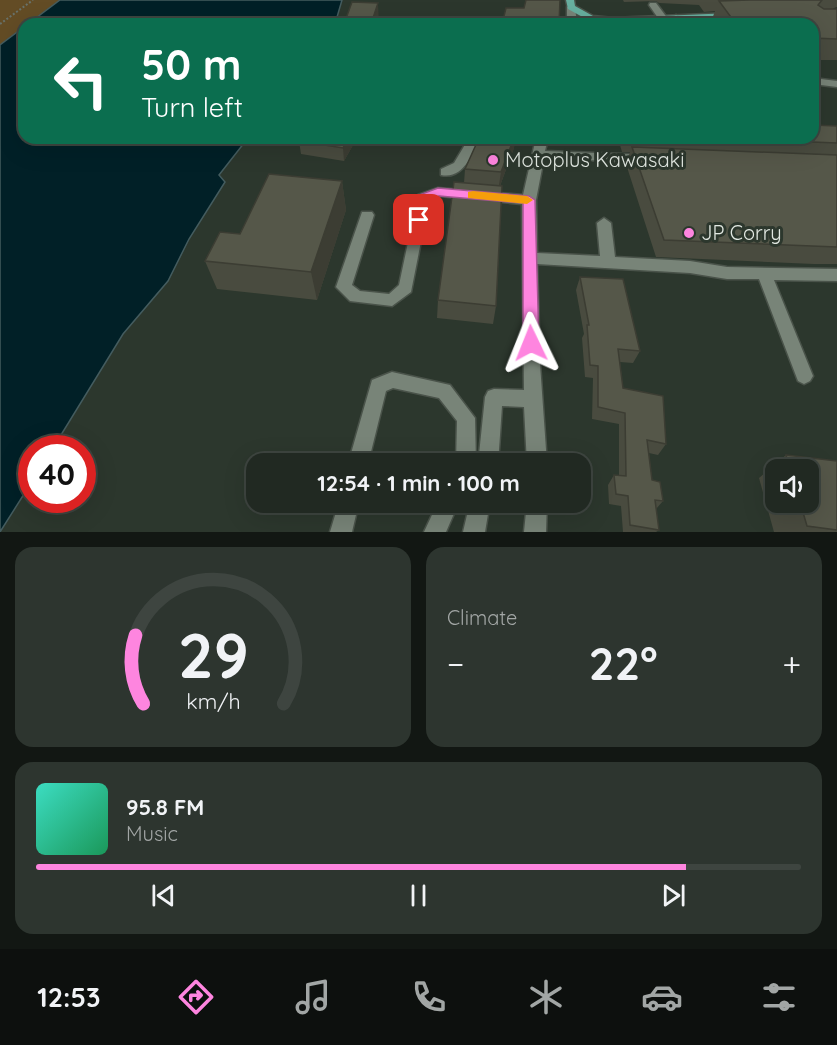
<!DOCTYPE html>
<meta charset="utf-8">
<style>
:root{--surface:#212922;--page:#2d352f;--text:#f1f3f6;--muted:#a2a6a5;--line:#3e4540;--accent:#fe85df}
body{margin:0;font-family:Quicksand,sans-serif;background:var(--page);color:var(--text);height:100vh;display:flex;flex-direction:column;font-size:22px;white-space:nowrap}
*{box-sizing:border-box;margin:0}
p{font-size:20px;color:var(--muted)}
.icon{flex:none;width:33px;height:33px;fill:none;stroke:currentColor;stroke-width:2;stroke-linecap:round;stroke-linejoin:round}
.map{position:relative;height:532px;overflow:hidden}
.side{display:flex;flex-direction:column;gap:15px;padding:15px;background:#121713;flex:1}
.side>*{flex:none}
.top-card{position:absolute;left:18px;top:18px;width:801px;height:126px;border-radius:18px;box-shadow:0 6px 24px #0002,0 0 0 2px var(--line);background:#0b6e4f;color:#fff;overflow:hidden}
.buttons{position:absolute;left:765px;top:459px;display:grid;gap:12px}
.buttons a{display:grid;place-items:center;width:54px;height:54px;border-radius:12px;background:var(--surface);box-shadow:0 6px 24px #0002,0 0 0 2px var(--line);font-size:30px}
.speed{position:absolute;left:18px;top:435px;display:flex;gap:12px;font-size:30px;font-weight:700;text-align:center}
.speed>*{display:grid;place-content:center;width:78px;height:78px;border-radius:50%;background:var(--surface);box-shadow:0 6px 24px #0002,0 0 0 2px var(--line);line-height:1}
.speed .limit{border:9px solid #d22;background:#fff;color:#111}
.pin{position:absolute;display:grid;place-items:center;width:51px;height:51px;color:#fff;margin:-26px;border-radius:12px;box-shadow:0 3px 9px #0006}
.me{position:absolute;width:66px;margin:-33px;rotate:358deg;stroke-linejoin:round;filter:drop-shadow(0 0 4px #0008)}
.turn{display:flex;align-items:center;gap:21px;height:126px;padding:0 24px;font-size:27px}
.turn .icon{width:78px;height:78px;stroke-width:2.5}
.turn b{display:block;font-size:42px;line-height:51px}
.big{font-size:45px;font-weight:800;line-height:1.1}
.side .widget{flex:1;display:flex;flex-direction:column;justify-content:center;gap:9px;min-width:0;padding:0 21px;border-radius:18px;background:var(--page)}
.side .dial{align-items:center;gap:0}
.dial svg{height:156px;overflow:visible;fill:none;stroke:var(--line);stroke-width:7;stroke-linecap:round;text-anchor:middle}
.dial text{fill:var(--text);stroke:none}
.song{display:flex;align-items:center;gap:18px}
.cover{width:72px;height:72px;border-radius:9px;background:linear-gradient(135deg,hsl(170 70% 55%),hsl(150 70% 35%))}
.played{height:6px;border-radius:3px;background:linear-gradient(90deg,var(--accent) 85%,var(--line) 85%)}
.keys{display:flex;justify-content:space-around;direction:ltr}
.heat{display:flex;justify-content:space-between;align-items:center;font-size:33px;direction:ltr}
.side .tiles{flex:1;display:grid;gap:15px;grid-template-columns:1fr 1fr}
.widget:last-child{grid-column:span 2}
.trip{position:absolute;left:246px;top:453px;width:345px;height:60px;border-radius:18px;background:var(--surface);box-shadow:0 6px 24px #0002,0 0 0 2px var(--line);font-weight:800;line-height:60px;text-align:center}
.dock{display:flex;height:96px;justify-content:space-around;align-items:center;background:#0d100e;color:var(--muted)}
.dock .icon{width:42px;height:42px}
.dock .selected{color:var(--accent)}
.dock b{font-size:27px;color:var(--text)}
.map>svg:first-child{display:block}
.green{fill:#634c25}
.water{fill:#012027;stroke:#445c5f;stroke-width:1.5}
.lines{fill:none;stroke-linecap:round;stroke-linejoin:round}
.minor-casing{stroke:#4a534a;stroke-width:3}
.major-casing{stroke:#4a534a;stroke-width:3}
.path{stroke:#69726a;stroke-width:2;stroke-dasharray:2 2;stroke-linecap:butt}
.minor{fill:#788478;fill-rule:evenodd}
.major{fill:#67af9f;fill-rule:evenodd}
.wall{fill:#494b3f;fill-rule:evenodd}
.shaded-wall{fill:#3c3d33}
.building{fill:#555749;stroke:#3c3d33;stroke-width:1.5}
.route{fill:#fe85df;stroke:#a55691;stroke-width:1.5}
.slow{fill:#f59e0b}
.poi-dot{fill:#fe85df;stroke:#2c372d;stroke-width:2}
.labels{text-anchor:middle;stroke-width:6;stroke-linejoin:round;paint-order:stroke}
.poi-label{font-size:20px;fill:#e2e8e2;stroke:#2c372d;text-anchor:start}
</style>
<div class="map">
<svg width="837" height="532" viewBox="0 0 837 532">
<rect width="100%" height="100%" fill="#2c372d"/>
<path class="green" d="M0 0H96L73 24H24V76L0 101Z"/>
<path class="water" d="M60 0H342L335 24H28Z
M24 27V138H248L219 175 225 182 189 239 168 281 123 334 53 448H32L31 483 0 532V45Z"/>
<g class="lines">
<defs>
<path id="minor" d="M650 3H656L668 19 666 21H660L649 5Z
M571 4 575 7 577 24H567V7Z
M676 15 689 24H678L671 18Z
M613 18 618 21 616 23 592 24Z
M813 78 837 81V87L813 84Z
M469 138H481C473 153 463 180 441 175V169L454 163Z
M536 138H548L545 151 649 155 655 159 649 163 544 158 536 200 537 253 600 256 597 223 604 218 611 223 615 257 690 261 727 267 837 269V281L774 280 813 376 810 381 804 384 798 381 759 279H727L690 273 537 264 540 364 547 464H527L524 407 502 406 498 464H478L485 397 488 391 494 389 524 390 522 204 439 196 429 201 411 292 392 306 350 301 336 287 362 212H372L374 215 352 285 360 291 389 294 399 285 418 195 438 188 523 195Z
M392 372 450 385 475 418 476 464H456L457 421 439 398 393 388 386 391 368 464H348L372 380Z
M339 502H359L352 532H330Z
M438 502H459L446 532H424Z
M470 502H490L485 532H463Z
M527 502H547L546 532H524Z"/>
<path id="major" d="M566 0H574L575 6 593 16 613 18 732 13 737 16 732 19 613 24 588 20 568 9Z"/>
</defs>
<use href="#minor" class="minor-casing"/>
<use href="#major" class="major-casing"/>
<path class="path" d="M0 24 33 0"/>
<use href="#minor" class="minor"/>
<use href="#major" class="major"/>
</g>
<path class="wall" d="M623 0H837V7L834 8 833 9H837V60H813V24H712L711 22 715 11 704 12 699 5 659 3 656 1 624 2Z
M837 126V264H814L656 257 626 164 630 152H622L618 138H813Z
M301 138H357L344 161 301 154 299 141Z
M479 138H515L514 148 500 186 496 306 493 324 437 318 438 300 464 183 465 169Z
M342 181 346 210 317 300 217 289 205 261 240 234Z
M580 277 640 351 633 363 620 362 623 388 666 444 658 455 649 453 652 480 663 501 656 509 659 530 656 532H623L621 506 609 504 608 485 614 475H619V424L592 419 593 378 585 377 582 338 584 334 576 290Z
M786 455 837 461V532H774L759 478ZM776 470H808V502H776Z"/>
<path class="shaded-wall" d="M378 3 379 24H371Z
M348 138H357L344 161 343 148Z
M514 138H515L514 148 498 191 501 172Z
M342 181 346 210 317 300 311 272Z"/>
<path class="building" d="M526 0H560L559 24H502L506 8H524Z
M750 0H822L818 5 824 9H837V39L813 38V24H736L719 1Z
M352 2 378 3 371 24H344Z
M813 125 837 126V143L709 138H813Z
M301 138H348L343 148 299 141Z
M479 138H514L501 172 465 169Z
M632 147 837 155V247L664 240Z
M269 174 342 181 311 272 205 261 220 232 240 234Z
M454 182 502 186 496 306 438 300Z
M580 277 623 279 640 351 618 349 623 388 663 396 666 444 647 440 652 480 660 482 663 501 655 500 659 530 630 525 628 496 616 494 614 475 626 476 625 413 598 407V366L590 365 587 325H589Z
M786 455 837 461V530L807 526 800 502H808V470H790Z"/>
<path class="route" d="M438 188 529 196 535 200 539 343 536 347 531 349 523 343V203L439 196 429 200 423 223H414L413 220 419 195Z"/>
<path class="slow" d="M473 191 527 196 533 200 527 204 468 198V192Z"/>
<g class="poi-dot">
<circle cx="493" cy="160" r="6"/>
<circle cx="689" cy="233" r="6"/>
</g>
<g class="labels">
<g class="poi-label">
<text x="505" y="167">Motoplus Kawasaki</text>
<text x="701" y="240">JP Corry</text>
</g>
</g>
</svg>
<div class="buttons">
<a><svg class="icon" aria-label="sound" viewBox="0 0 24 24"><path d="M4 9h4l5-4v14l-5-4H4zM17 9q2 3 0 6"/></svg></a>
</div>
<div class="speed"><div class="limit">40</div></div>
<div class="pin" style="left:419px;top:220px;background:#d93025"><svg class="icon" aria-label="arrive" viewBox="0 0 24 24"><path d="M6 21V4h12l-3 4 3 4H6"/></svg></div>
<svg class="me" style="left:531px;top:343px" viewBox="-20 -20 40 40"><path d="M0-17L14 15 0 8-14 15z" fill="#fe85df" stroke="#fff" stroke-width="4"/></svg>
<div class="trip">12:54 · 1 min · 100 m</div>
<div class="top-card">
<div class="turn"><svg class="icon" aria-label="left" viewBox="0 0 24 24"><path d="M17 20v-9H6M10 6l-5 5 5 5"/></svg><div><b>50 m</b>Turn left</div></div>
</div>
</div>
<section class="side">
<div class="tiles">
<div class="widget dial"><svg viewBox="0 0 100 80">
<path d="M14 69A42 42 0 1 1 86 69"/>
<path d="M14 69A42 42 0 0 1 10 34" stroke="#fe85df"/>
<text x="50" y="56" font-size="32" font-weight="700">29</text>
<text x="50" y="72" font-size="11">km/h</text>
</svg></div>
<div class="widget"><p>Climate</p>
<div class="heat"><a>−</a><b class="big">22°</b><a>+</a></div>
</div>
<div class="widget">
<div class="song"><i class="cover"></i><div><b>95.8 FM</b><p>Music</p></div></div>
<div class="played"></div>
<div class="keys"><svg class="icon" aria-label="previous" viewBox="0 0 24 24"><path d="M18 5L8 12l10 7zM5 5v14"/></svg><svg class="icon" aria-label="pause" viewBox="0 0 24 24"><path d="M8 5v14M16 5v14"/></svg><svg class="icon" aria-label="next" viewBox="0 0 24 24"><path d="M6 5l10 7-10 7zM19 5v14"/></svg></div>
</div>
</div>
</section>
<nav class="dock">
<b>12:53</b>
<svg class="icon selected" aria-label="directions" viewBox="0 0 24 24"><path d="M12 3l9 9-9 9-9-9zM9 14v-3h6M13 9l2 2-2 2"/></svg>
<svg class="icon" aria-label="music" viewBox="0 0 24 24"><path d="M9 18V5l10-2v13"/><circle cx="6" cy="18" r="3"/><circle cx="16" cy="16" r="3"/></svg>
<svg class="icon" aria-label="phone" viewBox="0 0 24 24"><path d="M5 4h4l2 5-3 2q2 4 5 5l2-3 5 2v4C11 20 4 13 5 4z"/></svg>
<svg class="icon" aria-label="climate" viewBox="0 0 24 24"><path d="M12 3v18M4 7l16 10M4 17L20 7"/></svg>
<svg class="icon" aria-label="car" viewBox="0 0 24 24"><path d="M5 17H2v-5l4-1 3-4h7l3 4 3 1v5h-3M9 17h6M6 11h13"/><circle cx="7" cy="17" r="2"/><circle cx="17" cy="17" r="2"/></svg>
<svg class="icon" aria-label="filters" viewBox="0 0 24 24"><path d="M4 7h16M4 17h16"/><circle cx="9" cy="7" r="2"/><circle cx="15" cy="17" r="2"/></svg>
</nav>
